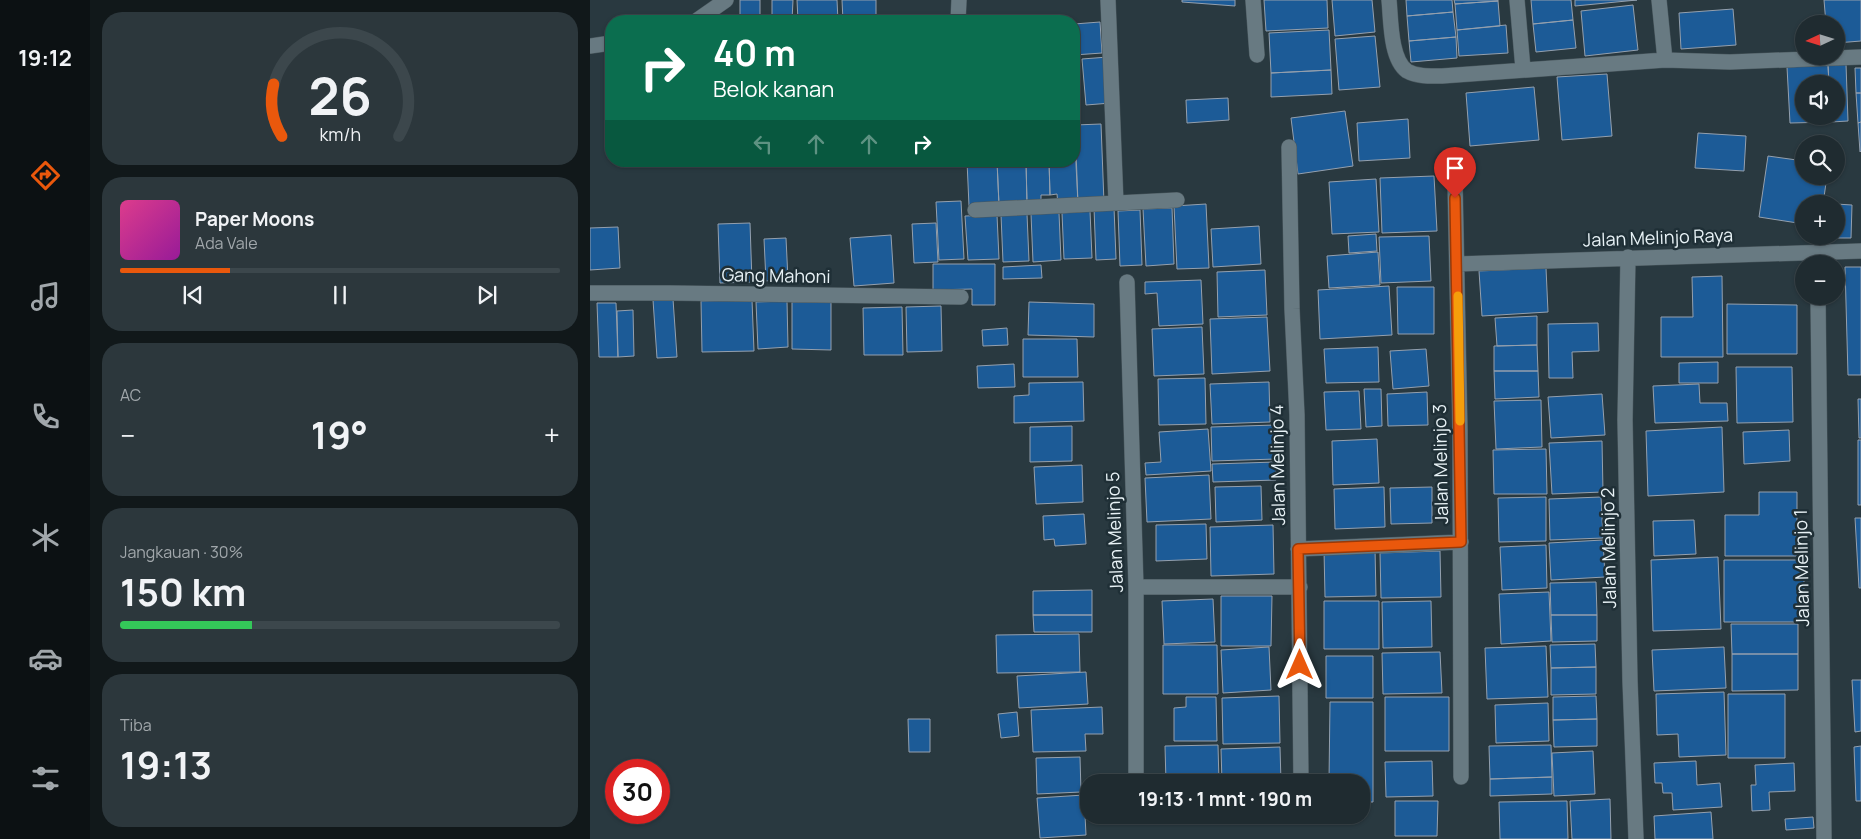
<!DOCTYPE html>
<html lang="id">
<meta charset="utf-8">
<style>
:root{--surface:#1f2b30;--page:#2c373c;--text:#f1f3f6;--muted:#a1a7ab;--line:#3c474c;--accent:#ea580c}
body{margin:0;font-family:Manrope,sans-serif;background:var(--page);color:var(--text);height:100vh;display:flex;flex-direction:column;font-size:19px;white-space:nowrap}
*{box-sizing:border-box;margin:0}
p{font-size:16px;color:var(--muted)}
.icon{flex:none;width:28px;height:28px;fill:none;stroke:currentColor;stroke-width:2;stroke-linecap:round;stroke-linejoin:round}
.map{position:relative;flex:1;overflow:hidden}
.sheet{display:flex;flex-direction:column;gap:12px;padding:12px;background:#11181a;width:500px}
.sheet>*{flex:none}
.top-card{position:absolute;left:15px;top:15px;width:475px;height:152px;border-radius:20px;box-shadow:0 1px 4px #0004,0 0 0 1px var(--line);background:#0b6e4f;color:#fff;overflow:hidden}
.needle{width:32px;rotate:266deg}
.tools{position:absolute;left:1205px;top:15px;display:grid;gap:10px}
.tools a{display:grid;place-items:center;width:50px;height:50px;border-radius:50%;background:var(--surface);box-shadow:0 1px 4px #0004,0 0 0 1px var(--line);font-size:25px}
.speed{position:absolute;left:15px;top:759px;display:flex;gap:10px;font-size:25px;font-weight:700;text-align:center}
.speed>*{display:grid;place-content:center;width:65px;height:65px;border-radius:50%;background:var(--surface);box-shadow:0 1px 4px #0004,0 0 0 1px var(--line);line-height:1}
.speed .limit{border:8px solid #d22;background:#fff;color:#111}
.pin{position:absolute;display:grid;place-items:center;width:42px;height:42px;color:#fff;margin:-51px -21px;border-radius:50% 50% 50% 0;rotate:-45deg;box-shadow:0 0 5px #0007}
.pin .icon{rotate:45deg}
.me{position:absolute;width:55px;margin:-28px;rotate:0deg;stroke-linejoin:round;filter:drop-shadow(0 0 4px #0008)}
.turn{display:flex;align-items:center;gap:18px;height:105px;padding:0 25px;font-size:22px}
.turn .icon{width:65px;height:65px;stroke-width:2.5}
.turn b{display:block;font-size:35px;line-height:42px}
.lanes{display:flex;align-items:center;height:48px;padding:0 25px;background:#0003;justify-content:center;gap:25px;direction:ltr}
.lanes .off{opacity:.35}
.big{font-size:38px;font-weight:700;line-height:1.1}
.sheet .widget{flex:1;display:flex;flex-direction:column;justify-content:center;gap:8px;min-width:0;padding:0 18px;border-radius:20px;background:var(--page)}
.sheet .dial{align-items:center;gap:0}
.dial svg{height:130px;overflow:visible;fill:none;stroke:var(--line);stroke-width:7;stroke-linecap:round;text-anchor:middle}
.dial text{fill:var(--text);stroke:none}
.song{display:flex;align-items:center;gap:15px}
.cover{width:60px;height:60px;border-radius:8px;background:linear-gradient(135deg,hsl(330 70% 55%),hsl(300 70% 35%))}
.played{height:5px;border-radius:2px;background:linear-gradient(90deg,var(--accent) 25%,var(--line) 25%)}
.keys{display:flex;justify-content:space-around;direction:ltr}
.heat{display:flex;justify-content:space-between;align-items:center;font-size:28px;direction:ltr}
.charge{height:8px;border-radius:4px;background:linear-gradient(90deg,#34c759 30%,var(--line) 0)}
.trip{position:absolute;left:490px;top:774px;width:290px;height:50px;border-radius:20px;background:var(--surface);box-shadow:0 1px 4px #0004,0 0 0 1px var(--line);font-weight:700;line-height:50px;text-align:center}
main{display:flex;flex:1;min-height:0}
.dock{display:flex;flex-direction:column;width:90px;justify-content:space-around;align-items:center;background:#0c1113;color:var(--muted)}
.dock .icon{width:35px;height:35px}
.dock .selected{color:var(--accent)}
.dock b{font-size:22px;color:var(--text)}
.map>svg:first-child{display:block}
.building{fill:#1c5b97;stroke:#94a0ae}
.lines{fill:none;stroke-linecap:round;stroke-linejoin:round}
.street-casing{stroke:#49575d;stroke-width:16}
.street{stroke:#687a82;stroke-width:15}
.route-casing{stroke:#983908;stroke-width:12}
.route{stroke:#ea580c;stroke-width:9}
.slow{stroke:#f59e0b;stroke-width:9}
.labels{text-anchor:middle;stroke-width:5;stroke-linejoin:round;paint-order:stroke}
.street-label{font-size:18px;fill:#e8f2f6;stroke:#1f2f36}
</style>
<main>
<nav class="dock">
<b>19:12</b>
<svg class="icon selected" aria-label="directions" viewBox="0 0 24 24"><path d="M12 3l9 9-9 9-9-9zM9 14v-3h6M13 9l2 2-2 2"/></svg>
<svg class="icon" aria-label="music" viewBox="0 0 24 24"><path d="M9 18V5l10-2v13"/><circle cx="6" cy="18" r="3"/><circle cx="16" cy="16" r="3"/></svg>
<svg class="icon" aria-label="phone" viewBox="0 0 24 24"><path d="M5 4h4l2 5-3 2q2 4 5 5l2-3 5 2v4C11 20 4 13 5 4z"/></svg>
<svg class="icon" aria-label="climate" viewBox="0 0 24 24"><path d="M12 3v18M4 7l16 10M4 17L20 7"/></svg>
<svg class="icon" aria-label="car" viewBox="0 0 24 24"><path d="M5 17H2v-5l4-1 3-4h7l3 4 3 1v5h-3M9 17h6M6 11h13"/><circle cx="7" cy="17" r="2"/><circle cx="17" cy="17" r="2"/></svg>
<svg class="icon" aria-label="filters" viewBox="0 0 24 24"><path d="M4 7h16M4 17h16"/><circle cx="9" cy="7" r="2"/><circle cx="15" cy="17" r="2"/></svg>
</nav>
<section class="sheet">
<div class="widget dial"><svg viewBox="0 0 100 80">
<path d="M14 69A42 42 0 1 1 86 69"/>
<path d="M14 69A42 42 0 0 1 9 37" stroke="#ea580c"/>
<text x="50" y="56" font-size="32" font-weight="700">26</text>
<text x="50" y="72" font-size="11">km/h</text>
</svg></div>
<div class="widget">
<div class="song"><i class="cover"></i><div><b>Paper Moons</b><p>Ada Vale</p></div></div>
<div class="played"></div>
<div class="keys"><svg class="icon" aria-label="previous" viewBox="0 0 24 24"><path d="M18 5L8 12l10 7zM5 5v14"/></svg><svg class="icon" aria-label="pause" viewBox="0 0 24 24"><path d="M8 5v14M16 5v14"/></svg><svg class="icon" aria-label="next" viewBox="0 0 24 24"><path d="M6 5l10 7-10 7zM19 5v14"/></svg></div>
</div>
<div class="widget"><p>AC</p>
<div class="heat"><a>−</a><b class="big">19°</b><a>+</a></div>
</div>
<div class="widget"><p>Jangkauan · 30%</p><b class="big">150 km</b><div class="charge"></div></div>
<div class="widget"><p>Tiba</p><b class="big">19:13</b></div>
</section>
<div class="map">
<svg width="1271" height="839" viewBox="0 0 1271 839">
<rect width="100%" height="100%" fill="#293940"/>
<path class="building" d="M150 0H170V21H150Z
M182 0H203L202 21H182Z
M207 0H247L248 21H208Z
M252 0H286V21H253Z
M592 0H645V6L592 2Z
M674 0H737L738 28 676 31Z
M742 0H782L785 32 745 36Z
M816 0H862L863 12 817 16Z
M864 0H908V1L865 4Z
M941 0H981L983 20 943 24Z
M985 0H1047L985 6Z
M1234 0H1271V41L1246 43V24H1236Z
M908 1 910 26 867 30 865 4Z
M1043 5 1048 50 995 56 991 11Z
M1143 9 1146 45 1091 49 1089 13Z
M863 12 866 37 819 41 817 16Z
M983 20 986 48 946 52 943 24Z
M510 22 512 53 484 55V24Z
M916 25 918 53 869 56 867 30Z
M739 30 741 70 681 73 679 33Z
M785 36 790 87 749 90 745 39Z
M866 37 867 58 821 62 819 41Z
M518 57 521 103 496 105 492 59Z
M1256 64 1258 121 1241 122V116H1246V84H1239L1238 65Z
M1238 65 1239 84H1214V116H1241V122L1200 123 1197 67Z
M1265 68H1271V93H1266Z
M741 70 742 94 681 97V73Z
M1017 74 1022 136 972 140 967 77Z
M944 87 949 140 880 146 876 93Z
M1266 93H1271V122L1268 123Z
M638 98 639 120 597 123 596 100Z
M755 111 763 166 708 174 701 118Z
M818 119 820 158 769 161 767 123Z
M1271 122V151L1270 152 1268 123Z
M511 124 514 203 488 204 485 125Z
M484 125 488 204 468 205 467 194 460 195 459 161H484Z
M1108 133 1156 136 1154 171 1105 168Z
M1178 156 1214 161V176H1237L1233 204H1214V224L1169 217Z
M377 161H407L409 205 379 206Z
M407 161H436L437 204 409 205Z
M436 161H459L460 195H451V204H437Z
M844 176 847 231 792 233 790 178Z
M786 179 789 232 742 234 739 182Z
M371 201 374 259 349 260 346 202Z
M616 204 619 268 587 269 584 206Z
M1246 204 1262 205 1261 238H1239L1246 236Z
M524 207 526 259 506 260 504 208Z
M582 208 584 264 556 266 553 209Z
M550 210 552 265 530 266 528 211Z
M500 211 502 258 474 259 472 213Z
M469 213 471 260 443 262 441 214Z
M437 214 439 261 413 262 411 215Z
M407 215 409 259 378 260 375 216Z
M160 223 162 282 130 283 128 224Z
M346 223 348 262 324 263 322 224Z
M669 226 671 264 623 267 621 229Z
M28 227 30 268 0 270V228Z
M786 234 787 251 759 253 758 236Z
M301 235 304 283 264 286 260 238Z
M839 236 841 281 791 283 789 237Z
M196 238 198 279 176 281 174 239Z
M788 252 790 285 739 288 737 256Z
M343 264H405V305H382V289L343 290Z
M451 265 452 278 413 279V267Z
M1255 267H1271V375H1258Z
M956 268 958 312 892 316 889 271Z
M675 270 677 315 628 317 627 272Z
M1132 276 1133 357H1071V317H1103L1102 277Z
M611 280 613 324 569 326 567 293 555 294V282Z
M799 286 802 335 730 339 728 290Z
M807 287H844V334H808Z
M83 299 87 357 67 358 63 300Z
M162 300 164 351 112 352 111 301Z
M197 301 198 347 168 349 166 302Z
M202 302H241V350L202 349Z
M439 302 504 304V337L438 335Z
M7 303H26L28 357H9Z
M1137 304 1207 305V354H1137Z
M351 306 352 351 317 352 316 307Z
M312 307 313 355H274L273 308Z
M43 310 44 356 28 357 27 311Z
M947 316V345L907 346 905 318Z
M677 317 680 371 622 374 620 319Z
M1008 323 1009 351 982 352 983 378H959L958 324Z
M612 327 614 374 564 376 562 329Z
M417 328 418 345 393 346 392 330Z
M433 339H487L488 377H433Z
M947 345 948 371H904V346Z
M788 347 789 382 736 383 734 349Z
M836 349 839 386 803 389 800 351Z
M1128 362V383H1089V363Z
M424 364 425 387 388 388 387 366Z
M1146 367H1202L1203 422 1147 423Z
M904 371H948L949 397 905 399Z
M615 378 616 424 569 425 568 379Z
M493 382 494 421 424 423V396L439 395V383Z
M679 382 680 422 622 424 620 384Z
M1109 384 1110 403H1137L1138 421 1065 423 1063 386Z
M774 389H791L792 426 776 427Z
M769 391 771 429 736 430 734 392Z
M837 392 838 425 798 426 797 394Z
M1012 394 1015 435 961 438 958 397Z
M1268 399H1271V438H1269Z
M951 400 952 447 906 449 904 401Z
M685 425 687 459 622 461 621 427Z
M482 426V461L440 462V427Z
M1132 427 1134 492 1058 496 1056 431Z
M618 429 621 471 556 475 555 463 571 462 569 432Z
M1199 430 1200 461 1154 464 1153 432Z
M787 439 789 483 743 485 742 441Z
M1268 440H1271V505H1268Z
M1012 441 1013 492 962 494 959 443Z
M956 449 957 494H904L903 450Z
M686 462V480L623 482 622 464Z
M492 465 493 502 446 504 444 467Z
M619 475 621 519 557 522 555 478Z
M671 486 672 520 626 522 625 487Z
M794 487 795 527 745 529 744 489Z
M842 487V523L801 524 800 488Z
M1169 492H1207V556H1135V515H1169Z
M956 497V541L909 542 908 498Z
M1011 497 1013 538 960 540 959 499Z
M494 514 496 544 465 546 464 539 454 540 453 516Z
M1265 518H1271V588H1269Z
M1104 520 1106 554 1064 556 1063 521Z
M616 524 617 559 566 561V525Z
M683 525 684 574 621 576 620 527Z
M1013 540 1015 577 961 580 959 543Z
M956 545 957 588 912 590 910 547Z
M785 549 786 596 735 597 734 550Z
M850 551 851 597 791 598 790 553Z
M1128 557 1131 629 1063 631 1061 560Z
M1134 560H1214V622H1134Z
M1006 582 1007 615H961L960 583Z
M502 590V615H443V591Z
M959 592 961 641 911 644 909 594Z
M631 596H682L681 646H631Z
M623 599 625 642 574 644 572 601Z
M734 601H789V649H734Z
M841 601 842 647 793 648 792 602Z
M443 615H502V632H444Z
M961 615H1007V641L962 642Z
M1141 624H1208V654H1142Z
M489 634 490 672 407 673 406 635Z
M1005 644 1006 667 961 668 960 645Z
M573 645H627L628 694H573Z
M956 646 958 697 897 699 895 648Z
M679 647 681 690 633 693 631 650Z
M1134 647 1136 688 1064 691 1062 650Z
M850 652 852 693 793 694 792 653Z
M1142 654H1208V690L1142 691Z
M736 656H783V698H736Z
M1006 667V694L961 695V668Z
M496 672 498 704 429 708 427 676Z
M1262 680H1271V731L1265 732Z
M1134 692 1136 755 1089 757 1088 734 1067 735 1066 694Z
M1138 694H1195V758H1138Z
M689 696 690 743 633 744 632 698Z
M1006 696 1007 719 963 720V697Z
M596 697H626L627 741H584V708L596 707Z
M795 697H859V751H795Z
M740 702H783V802H771V782H739Z
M958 703 959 741 906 743 905 705Z
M512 707 513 734H495L496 751 443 752 441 710Z
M427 712 429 736 411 738 408 714Z
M318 719H340V752H319Z
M1007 719V746L964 747 963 720Z
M628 745 629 782H576L575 746Z
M961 745 962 777 900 779 899 746Z
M1271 746V801H1266L1264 747Z
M690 747 691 782H632L631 749Z
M1003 751 1005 794 964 796 962 753Z
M490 757 491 792 447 794 446 758Z
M842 761 843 796 796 797 795 762Z
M1106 761 1107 785 1130 783 1132 807 1083 810 1082 793H1073L1072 783H1065L1064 763Z
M1204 763 1205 791 1179 792 1180 810 1162 811 1161 785H1166L1165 765Z
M962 777V794L900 796V779Z
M494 795 496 835 450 838 447 798Z
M1020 799 1021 839H982L980 801Z
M805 801H848L847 836H805Z
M977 801 978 839H910L909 802Z
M1121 812 1123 839H1065L1064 816Z
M1223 817 1224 828 1196 830 1195 819Z"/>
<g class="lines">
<defs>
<path id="street" d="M518 0 526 203
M663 0 667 55
M799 0C801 19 800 59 817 71 828 77 841 76 852 76L1075 60 1140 62 1271 57
M927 0 933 69
M1069 0 1075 60
M106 21 136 0
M368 21 369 0
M0 46 21 43
M699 147 702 309 707 415 711 782
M865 181 870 431 871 777
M385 210 587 200
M1038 257 1035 420 1040 681 1046 839
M867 264 1271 251
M537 282 546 587V781
M0 293H80L371 297
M1228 296 1234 839
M708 549 871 542
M546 587H710"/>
</defs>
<use href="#street" class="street-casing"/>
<use href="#street" class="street"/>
</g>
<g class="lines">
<defs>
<path id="route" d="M710 665 708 549 871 542 865 198"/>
</defs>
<use href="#route" class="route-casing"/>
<use href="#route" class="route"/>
<path class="slow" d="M868 296 870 421"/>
</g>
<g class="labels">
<g class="street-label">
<text transform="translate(1068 238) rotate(-2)" y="6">Jalan Melinjo Raya</text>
<text transform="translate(186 276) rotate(1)" y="6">Gang Mahoni</text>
<text transform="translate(851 464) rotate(-91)" y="6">Jalan Melinjo 3</text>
<text transform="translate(688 465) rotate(-91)" y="6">Jalan Melinjo 4</text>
<text transform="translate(525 532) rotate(-92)" y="6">Jalan Melinjo 5</text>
<text transform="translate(1019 548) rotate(-91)" y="6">Jalan Melinjo 2</text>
<text transform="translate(1212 568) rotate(-91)" y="6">Jalan Melinjo 1</text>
</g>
</g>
</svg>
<div class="tools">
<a><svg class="needle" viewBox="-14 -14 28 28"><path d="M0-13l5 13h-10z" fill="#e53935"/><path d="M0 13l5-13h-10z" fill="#a1a7ab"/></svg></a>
<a><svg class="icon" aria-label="sound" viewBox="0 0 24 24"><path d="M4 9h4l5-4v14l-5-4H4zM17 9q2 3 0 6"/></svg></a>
<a><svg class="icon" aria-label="search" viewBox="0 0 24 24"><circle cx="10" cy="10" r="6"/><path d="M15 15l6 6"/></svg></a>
<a>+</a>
<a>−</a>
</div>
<div class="speed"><div class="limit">30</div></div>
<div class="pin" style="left:865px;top:198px;background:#d93025"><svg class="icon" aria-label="arrive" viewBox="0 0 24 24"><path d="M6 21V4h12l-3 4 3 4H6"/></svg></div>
<svg class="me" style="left:710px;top:665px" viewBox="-20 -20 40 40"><path d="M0-17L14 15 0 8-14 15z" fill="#ea580c" stroke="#fff" stroke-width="4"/></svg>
<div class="trip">19:13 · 1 mnt · 190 m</div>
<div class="top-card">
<div class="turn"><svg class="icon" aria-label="right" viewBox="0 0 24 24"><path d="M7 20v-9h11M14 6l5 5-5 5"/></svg><div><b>40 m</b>Belok kanan</div></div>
<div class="lanes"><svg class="icon off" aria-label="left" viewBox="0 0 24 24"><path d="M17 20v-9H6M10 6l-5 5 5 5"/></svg><svg class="icon off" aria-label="ahead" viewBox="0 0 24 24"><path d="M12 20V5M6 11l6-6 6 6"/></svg><svg class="icon off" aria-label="ahead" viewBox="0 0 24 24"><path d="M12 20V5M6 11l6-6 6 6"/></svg><svg class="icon" aria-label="right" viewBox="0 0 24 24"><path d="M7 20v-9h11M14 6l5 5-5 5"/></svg></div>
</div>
</div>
</main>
